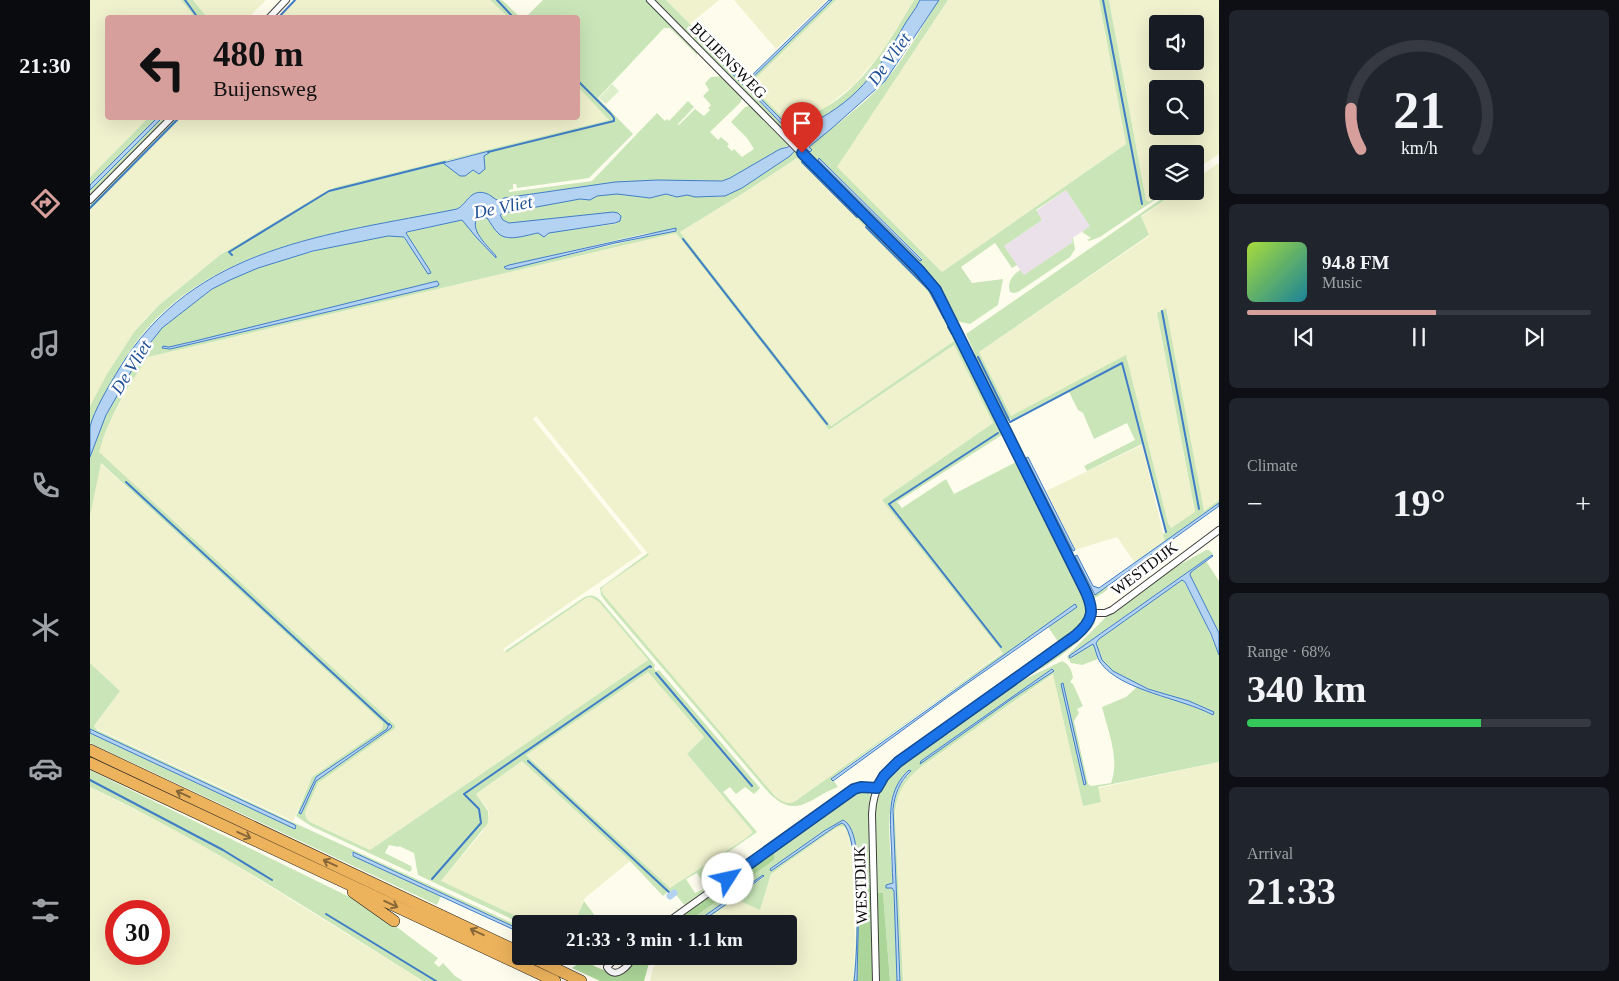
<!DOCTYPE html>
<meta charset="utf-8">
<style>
:root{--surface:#171b24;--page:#20242c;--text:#f1f3f6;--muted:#9ea1a6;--line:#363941;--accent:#d69f9b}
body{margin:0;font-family:Georgia,serif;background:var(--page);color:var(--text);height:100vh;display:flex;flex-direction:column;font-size:19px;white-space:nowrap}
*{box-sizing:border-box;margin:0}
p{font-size:16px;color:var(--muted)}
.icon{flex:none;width:28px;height:28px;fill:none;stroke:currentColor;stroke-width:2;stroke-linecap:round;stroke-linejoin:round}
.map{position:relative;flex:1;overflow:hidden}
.details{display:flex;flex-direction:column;gap:10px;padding:10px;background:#0d0f14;width:400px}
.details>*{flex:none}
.guide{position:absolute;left:15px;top:15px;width:475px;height:105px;border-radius:5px;box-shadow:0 5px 20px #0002;background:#d69f9b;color:#111;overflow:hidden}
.fabs{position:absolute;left:1059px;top:15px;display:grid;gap:10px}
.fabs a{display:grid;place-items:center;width:55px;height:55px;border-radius:5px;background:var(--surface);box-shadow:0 5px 20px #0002;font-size:25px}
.speed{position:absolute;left:15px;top:900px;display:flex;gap:10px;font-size:25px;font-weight:700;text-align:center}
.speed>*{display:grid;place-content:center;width:65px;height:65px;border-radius:50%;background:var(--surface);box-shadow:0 5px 20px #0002;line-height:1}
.speed .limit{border:8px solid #d22;background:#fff;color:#111}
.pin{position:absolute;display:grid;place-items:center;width:42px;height:42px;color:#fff;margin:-51px -21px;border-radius:50% 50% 50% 0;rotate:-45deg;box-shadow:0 0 5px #0007}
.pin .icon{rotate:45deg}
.me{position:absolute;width:55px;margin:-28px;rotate:55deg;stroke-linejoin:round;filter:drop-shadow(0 0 4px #0008)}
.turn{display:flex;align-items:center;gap:18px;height:105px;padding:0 25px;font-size:22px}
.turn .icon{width:65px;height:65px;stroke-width:2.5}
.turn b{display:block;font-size:35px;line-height:42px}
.big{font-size:38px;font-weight:700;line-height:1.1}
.details .widget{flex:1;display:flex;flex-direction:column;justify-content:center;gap:8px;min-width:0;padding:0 18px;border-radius:8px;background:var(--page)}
.details .dial{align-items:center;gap:0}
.dial svg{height:130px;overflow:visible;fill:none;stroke:var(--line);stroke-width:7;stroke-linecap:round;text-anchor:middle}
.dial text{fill:var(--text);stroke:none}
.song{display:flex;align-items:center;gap:15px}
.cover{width:60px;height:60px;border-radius:8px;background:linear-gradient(135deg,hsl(80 70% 55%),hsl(190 70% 35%))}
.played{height:5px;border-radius:2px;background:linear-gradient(90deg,var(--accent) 55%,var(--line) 55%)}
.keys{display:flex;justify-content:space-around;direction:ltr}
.heat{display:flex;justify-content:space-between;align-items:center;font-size:28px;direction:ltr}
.charge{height:8px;border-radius:4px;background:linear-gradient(90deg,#34c759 68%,var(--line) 0)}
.trip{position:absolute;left:422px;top:915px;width:285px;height:50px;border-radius:5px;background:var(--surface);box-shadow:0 5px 20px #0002;font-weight:700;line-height:50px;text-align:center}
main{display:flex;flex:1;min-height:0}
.dock{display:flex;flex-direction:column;width:90px;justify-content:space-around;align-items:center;background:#090b0e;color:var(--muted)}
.dock .icon{width:35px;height:35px}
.dock .current{color:var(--accent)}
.dock b{font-size:22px;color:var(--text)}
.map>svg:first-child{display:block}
.industrial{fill:#ebe1ea}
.farmland{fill:#f0f2ce;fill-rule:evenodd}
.green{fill:#cae6b8;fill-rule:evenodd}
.forest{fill:#acd699}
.pitch{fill:#dceeca}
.water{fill:#b4d2f2;stroke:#3f7dc5}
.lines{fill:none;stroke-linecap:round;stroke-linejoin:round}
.stream{stroke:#3f7dc5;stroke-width:2}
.canal{stroke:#b4d2f2;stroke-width:7}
.street-casing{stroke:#3f3f3f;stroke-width:8}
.highway-casing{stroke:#1d1d1d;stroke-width:12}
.street{stroke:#fff;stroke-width:6}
.highway{stroke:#ecb25c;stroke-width:11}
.oneway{stroke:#876738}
.route-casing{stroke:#114b97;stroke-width:12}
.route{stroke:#1a73e8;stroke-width:9}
.labels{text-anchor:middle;stroke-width:5;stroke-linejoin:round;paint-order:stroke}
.street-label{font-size:16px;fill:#0c0c0c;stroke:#fff}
.water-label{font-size:18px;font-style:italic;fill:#1d5097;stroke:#fff}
</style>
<main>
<nav class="dock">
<b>21:30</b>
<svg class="icon current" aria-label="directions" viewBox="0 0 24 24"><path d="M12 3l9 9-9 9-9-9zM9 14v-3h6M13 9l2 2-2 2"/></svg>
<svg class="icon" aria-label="music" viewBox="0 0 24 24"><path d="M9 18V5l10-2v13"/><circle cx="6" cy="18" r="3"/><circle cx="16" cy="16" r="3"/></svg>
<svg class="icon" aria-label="phone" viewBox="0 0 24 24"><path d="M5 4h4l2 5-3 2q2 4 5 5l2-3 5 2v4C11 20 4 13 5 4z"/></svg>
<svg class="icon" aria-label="climate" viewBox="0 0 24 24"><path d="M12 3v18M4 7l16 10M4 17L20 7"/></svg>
<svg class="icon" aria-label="car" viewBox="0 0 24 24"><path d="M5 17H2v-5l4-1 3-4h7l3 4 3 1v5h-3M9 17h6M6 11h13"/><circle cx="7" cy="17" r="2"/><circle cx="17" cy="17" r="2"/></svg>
<svg class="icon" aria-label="filters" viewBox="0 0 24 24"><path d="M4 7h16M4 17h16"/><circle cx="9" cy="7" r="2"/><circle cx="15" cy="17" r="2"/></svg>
</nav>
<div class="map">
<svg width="1129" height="981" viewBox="0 0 1129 981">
<rect width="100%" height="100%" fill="#fefded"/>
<path class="industrial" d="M976 190 1001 226 981 239 983 242 934 276 914 246 952 220 946 211Z"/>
<path class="farmland" d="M0 0H91L105 17 18 18V118H58L0 177Z
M103 0H176L158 18 117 17Z
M206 0H400L418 17 189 18Z
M576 0H629L600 24Z
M644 0H737L686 49Z
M746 0H824L792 52 764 85 736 107 699 124 660 84Z
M858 0H1009L1036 144 852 272 746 167Z
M1019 0H1129V154L1105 170V154H1068V191H1075L1059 202 1056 200ZM1068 24H1105V61H1068ZM1068 89H1105V126H1068Z
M488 87 520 120 241 189 130 255 68 306 56 318 29 355 0 406V210L90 118H488Z
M707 158 835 287 845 302 864 341 741 426 590 232 655 192Z
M1129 163V500L1114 511 1067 313 1105 513 1081 528 1078 523 1036 356 921 416 889 352 1059 236 1051 217 1088 191H1105V179Z
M586 233 739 430 864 345 903 423 792 500 913 652 704 802 700 804 691 801 681 792 514 596 511 590 514 586 559 555 446 416 443 419 552 553 413 649 416 653 496 598 500 597 506 599 510 603 558 660 280 850 220 822 216 818 215 812 226 785 234 777 305 728V725L8 452 20 421 48 370 58 357Z
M1052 445 1075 541 1045 563 1027 537 985 550 956 491Z
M10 463 293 723 292 729 222 777 203 821 7 729 4 726 30 691 0 663V516Z
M558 672 614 737 597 754 663 832 656 838 580 888 436 755Z
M964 674 993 806 1008 788 1129 762V981H813L805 822 807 798 813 785 817 779 832 766Z
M432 761 540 861 495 898 487 917 501 924H443L350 882 393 831 399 813 397 808 386 794Z
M0 787 66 820 121 850 333 981H0ZM26 911H69V954H26Z
M753 826 758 835 763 859 765 941 763 981H560L563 969 570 956H699V924H610L645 899 670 910 681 874 747 827Z"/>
<path class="green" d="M91 0H103L117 17H105Z
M400 0H412L430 17H418Z
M453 0H557L608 52 605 58 606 54 580 28H574L508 98 543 134 499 178 427 188 426 184H423V189L419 190V192L502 181 567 113 575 121 577 119 579 121 598 101 604 107 588 124 589 125 605 109 614 116 620 110 618 108 621 105 613 96 619 90 615 83 621 77 633 76 653 97 650 103 620 132 628 140 631 137 639 144 637 146 642 151 644 149 652 157 664 149 657 138 641 122 655 107 660 105 700 145 690 149 640 178 632 181 567 180 525 182 414 198 409 201C404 199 400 194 395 193 380 190 377 203 367 209 258 231 132 242 55 331 31 359 15 393 0 426V406L17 374 44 332 68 306 130 255 235 192 246 187 519 120 488 87V18L436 17ZM399 151 394 156 395 169 388 174 383 170 375 176H370L353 162Z
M563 0H576L606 30 601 35H599Z
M742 0H746L660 84 699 124C713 118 728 112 741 104 779 79 801 38 824 0H830C825 11 817 19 812 29 784 79 757 110 703 131L663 91 662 93 706 139 704 141 603 38 606 36 654 85Z
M849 0H858L747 167 852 272 1036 144 1009 0H1019L1056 200 1059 202 1075 191H1078L1010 237 999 241 997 240 1001 238 992 232 1000 226 976 190 946 210 952 220 914 246 927 265 922 268 905 243 871 267 882 283 913 279 908 305 880 324 870 322 865 319 845 284 836 273 709 146 712 144 720 152 721 150 718 147C744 126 773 106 795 81 816 57 831 27 849 0ZM730 159 832 259V260L830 261 728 160Z
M58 118H67L0 185V177Z
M72 118H77L0 196V190Z
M84 118H90L0 210V203Z
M705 150 836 283 848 299 870 342 868 343 869 347 904 416 915 433 807 502 812 508 856 479 864 494 928 461 995 598C1003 620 985 632 969 643L958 627 987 607C903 661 821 718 742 778L748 787C720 797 707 821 679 793L516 602 511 595 510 588 558 553 559 555 514 586 511 590 513 594 684 795C690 800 696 805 704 802L913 653 792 500 903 423 864 345 739 430 586 233 58 357C38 386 18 418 9 452L305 725V728L228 783 215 812 216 818 220 822 280 850 558 660 510 603C505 599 502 596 496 598L416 653 415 651 493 598C501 594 504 595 511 601L565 665 564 668 566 671 569 670 670 788 664 794 655 787 646 794 640 787 633 792 667 832 634 855 636 858 617 871V873L625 884 616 887 607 873 596 879 605 893 616 888H620L589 910 581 906 588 909 595 906 584 892 579 891 573 896 540 861 432 761 386 794 398 811V823L351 881 443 924H432L328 875 324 853 309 846 308 847 299 845 295 853 321 866 322 869 320 872 221 826 206 816 222 777 292 729 293 723 11 463 0 516V457L7 436 16 415 40 372 72 328 129 284 168 268 195 259 241 247 298 236H312L327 255 339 274 341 273 339 269 315 233 372 220 407 257C400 246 377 230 388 217L397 218 407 233 417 238 448 233 455 237 459 233 524 224 527 223 529 213 523 212 419 223 413 220 410 216 414 213 490 199 500 200 507 196 527 194 560 198 576 194 587 197 597 195 605 197H631L652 188 700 156ZM707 158 835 287 845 302 864 341 741 426 590 232 655 192ZM587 230 452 261 416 266 553 234ZM347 281 349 284 348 286 80 349 72 348 73 346 79 347 105 341ZM558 672 614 737 597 754 663 832 656 838 580 888 436 755ZM297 725H301L302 727 226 781 211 814 209 813 225 778 297 729Z
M1083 191H1088L1051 216 1059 235 889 352 921 416 1036 355 1078 523 1081 528 1105 512 1067 313 1076 308 1114 511 1129 500V503L1075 541 1073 534 1076 532 1032 362 922 420 919 418 917 419 933 452H930L883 357 885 354 876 334Z
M983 238 985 249 980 257 928 292 924 293 920 292C917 282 922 276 930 270L934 275 983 242 981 239Z
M1032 364 1052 444 997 471 994 466 1045 440 1037 423 1004 439 993 413 988 410 979 392Z
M936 458 983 551 979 552 934 460Z
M1116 550H1119L1123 554 979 656 1002 644 1004 645 1008 659 992 665 981 663 977 657 979 654 1018 615 1082 569Z
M985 556 1004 595 1018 585 1020 588 1007 597 1002 598 984 561 983 559Z
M1116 561 1129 581V633L1100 576 1101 572Z
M1093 580 1115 622 1129 655V762L1008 787 1011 802 993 806 963 674 832 766C811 783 805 796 805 822L813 981H810V976L803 818C804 800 807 785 821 772L819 770C790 795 801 848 803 883L796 885V888H802L804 891 807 981H800L793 894 787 893C786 864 778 801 795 778 810 760 832 748 850 735L859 734 870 721 917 688 972 661C979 664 982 670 983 678L980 682 983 684 993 706 987 709 989 713 984 721 998 784 1001 786 1021 783C1030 759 1018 731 1012 707L1036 697 1047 687 1101 705 1123 714 1113 707 1058 689 1019 669 1012 660 1006 643 1009 639 1086 583ZM962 669 963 671 923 698 831 763V761Z
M1002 621H1004L1005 623C994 641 949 674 929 679Z
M0 663 30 691 4 726 7 730 198 820 431 927V930L263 852 261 855 351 896 347 905 0 743V733L205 828 206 826 0 729Z
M0 770 280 907 348 958 344 963 349 967 353 963 365 976 373 981H333C224 913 117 842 0 787Z
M776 789 781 796 780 811 782 885H772V887L769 884C766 868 768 828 753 820L682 871 746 826 753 823C772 839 768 954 764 981H763C767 956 770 841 753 826L747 827 681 874 670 910 645 899 610 924H607L674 877 673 875 603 924H595L684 860V848L765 791Z
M494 901 511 924H501L487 917Z"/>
<path class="forest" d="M684 848V860L595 924H578Z
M772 885H782L783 981H767L769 891 772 888Z
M787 893H793L800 981H789Z
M546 956H561L554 981H510L482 968 495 959C501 965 508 968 516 971 534 978 539 973 546 956Z"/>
<path class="pitch" d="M522 84 529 91 516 104 509 98Z"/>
<path class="water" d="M739 0H742L654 86 606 36 607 35 654 83Z
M830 0H849L795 81 741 129 719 147 722 150 720 152 711 144 700 156 652 188 635 196 605 197 597 195 587 197 576 194 560 198 527 194 507 196 500 200 490 199 414 213 410 215 413 220 419 223 523 212 528 213 531 216 530 221 525 223 459 233 454 237 448 233C437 235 418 242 409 234 404 230 401 223 397 218L388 217C378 229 398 246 406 256V258L386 237 372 220 317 232 316 233 339 269 341 273 338 274 314 237 298 236 223 251 168 268 140 280 122 289 72 328 50 356 16 415 0 457C0 448 0 436 0 427 3 412 21 382 29 369 104 245 238 235 367 209 377 204 380 189 395 193 400 194 404 199 409 201L414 198 525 182 567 180 632 181 640 178 690 149 698 147 706 139 662 93 663 91 703 131C757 110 784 79 812 29 817 19 825 11 830 0Z
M67 118H72L0 190V185Z
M399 151V153L394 156 395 169 389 174 383 170 375 176H370L353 163Z
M729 158 832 260 830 261 728 160Z
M586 228V231L525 243 420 269H416L414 267 419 265Z
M347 281 349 284 348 286 80 349 72 348 73 346 79 347 105 341Z
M938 457 985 550 983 551 936 458Z
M1129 503V506L1005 595 985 556 987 555 1003 586 1009 588Z
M1122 555 1123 556 1101 572 1100 575 1129 633V655L1121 634 1095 582 1092 580 1009 639 1006 643 1012 660 1023 671 1058 689 1099 701 1124 712 1123 715C1092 698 1030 691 1010 662 1006 656 1006 649 1003 644L980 658 979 656Z
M985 604 987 607 862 694 743 781 741 779Z
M962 669 964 671 923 698 830 764 831 761Z
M973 683 996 784 994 785 971 684Z
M299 723 302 726 301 728 226 781 211 814 209 813 226 777 297 729Z
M0 729 205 825 206 826 205 829 0 733Z
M819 770 821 771C809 782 805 794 803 809L810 981H807L804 891 802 888H796V885L803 883C802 869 802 854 801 839 800 813 798 789 819 770Z
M753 820C768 827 768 868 769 882L772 887 769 893 767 981H764C768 950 771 849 755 825L752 823 746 826 681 871 680 869 734 831Z
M263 852 431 930V933L263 856Z
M673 875 674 876C662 884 613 924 603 924Z"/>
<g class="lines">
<path class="stream" d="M95 0 108 18
M407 0 424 18
M1013 0 1052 204
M188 18 205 0
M398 152 524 121V118L521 114 488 81
M712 162 767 217
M0 208 89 118
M776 227 839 290 854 318
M593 239 737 424
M142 255 139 252 239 191 355 162
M1072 311 1109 509
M858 327 862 334
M888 357 919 420
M920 422 1032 363 1076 532
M908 433 799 504 911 647
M36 482 299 725
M566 673 662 786
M438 761 582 895
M0 780 133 850 182 880
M342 879 391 823 389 809 374 794 560 666 561 667
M236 914 346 981"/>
<path class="canal" d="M580 896 584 893"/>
<defs>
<path id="street" d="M560 0 843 286 851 298 994 588C1005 610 1004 620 985 636L816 755C795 771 783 787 782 814L786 981
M179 18 196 0
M0 200 81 118
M1002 613H1015L1022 610 1129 530
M575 924 764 789 771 787 787 788
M528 956 517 967C525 981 539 966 543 956"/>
<path id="highway" d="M0 750 431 953
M0 763 465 981
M263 892 304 921
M439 956 491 981"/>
</defs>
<use href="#street" class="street-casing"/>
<use href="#highway" class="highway-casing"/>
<use href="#street" class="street"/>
<use href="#highway" class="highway"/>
</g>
<defs><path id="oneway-shaft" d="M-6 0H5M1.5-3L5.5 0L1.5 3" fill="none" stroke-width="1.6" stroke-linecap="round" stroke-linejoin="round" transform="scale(1.25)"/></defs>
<g class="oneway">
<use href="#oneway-shaft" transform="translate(93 794) rotate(-155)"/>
<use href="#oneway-shaft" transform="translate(154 835) rotate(25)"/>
<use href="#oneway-shaft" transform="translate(240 863) rotate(-155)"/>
<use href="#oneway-shaft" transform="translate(301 904) rotate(25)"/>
<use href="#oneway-shaft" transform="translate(387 932) rotate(-155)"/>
</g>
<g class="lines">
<defs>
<path id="route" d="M638 879 764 789 771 787 787 788 794 776 808 762 985 636C1004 620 1005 610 994 588L846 290 829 270 712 153"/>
</defs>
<use href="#route" class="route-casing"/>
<use href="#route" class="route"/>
</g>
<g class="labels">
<g class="street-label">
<text transform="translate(639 60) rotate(45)" y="6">BUIJENSWEG</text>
<text transform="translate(1054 568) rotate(-37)" y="6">WESTDIJK</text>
<text transform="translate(770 885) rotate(-92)" y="6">WESTDIJK</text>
</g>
<g class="water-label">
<text transform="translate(799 59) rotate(-54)" y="6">De Vliet</text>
<text transform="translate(413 207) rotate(-11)" y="6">De Vliet</text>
<text transform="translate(41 367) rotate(-58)" y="6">De Vliet</text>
</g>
</g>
</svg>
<div class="fabs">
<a><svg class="icon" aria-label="sound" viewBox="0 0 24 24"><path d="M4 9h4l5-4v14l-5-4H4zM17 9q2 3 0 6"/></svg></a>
<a><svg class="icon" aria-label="search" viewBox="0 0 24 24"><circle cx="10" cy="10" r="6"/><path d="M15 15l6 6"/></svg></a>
<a><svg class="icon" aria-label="layers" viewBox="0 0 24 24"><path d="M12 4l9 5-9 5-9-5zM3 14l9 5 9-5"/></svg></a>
</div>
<div class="speed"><div class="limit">30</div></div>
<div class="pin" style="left:712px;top:153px;background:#d93025"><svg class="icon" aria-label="arrive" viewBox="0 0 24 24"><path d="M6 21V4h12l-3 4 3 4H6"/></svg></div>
<svg class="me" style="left:638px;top:879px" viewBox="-20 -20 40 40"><circle r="19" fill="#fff"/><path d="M0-13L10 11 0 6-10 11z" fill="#1a73e8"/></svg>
<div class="trip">21:33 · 3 min · 1.1 km</div>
<div class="guide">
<div class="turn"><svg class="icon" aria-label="left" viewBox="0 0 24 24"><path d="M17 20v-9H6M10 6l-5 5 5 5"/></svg><div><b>480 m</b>Buijensweg</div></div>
</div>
</div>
<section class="details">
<div class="widget dial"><svg viewBox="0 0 100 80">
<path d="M14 69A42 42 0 1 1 86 69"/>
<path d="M14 69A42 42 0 0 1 8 44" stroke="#d69f9b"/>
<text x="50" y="56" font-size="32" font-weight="700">21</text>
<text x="50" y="72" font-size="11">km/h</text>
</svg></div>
<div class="widget">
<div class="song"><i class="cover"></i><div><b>94.8 FM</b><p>Music</p></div></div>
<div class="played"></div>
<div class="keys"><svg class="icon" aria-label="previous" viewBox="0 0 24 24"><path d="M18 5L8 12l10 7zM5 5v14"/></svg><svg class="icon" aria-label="pause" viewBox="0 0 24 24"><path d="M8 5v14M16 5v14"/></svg><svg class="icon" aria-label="next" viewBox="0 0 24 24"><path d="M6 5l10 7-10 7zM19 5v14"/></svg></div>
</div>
<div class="widget"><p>Climate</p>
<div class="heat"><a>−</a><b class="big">19°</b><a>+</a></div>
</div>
<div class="widget"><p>Range · 68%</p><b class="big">340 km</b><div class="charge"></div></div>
<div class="widget"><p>Arrival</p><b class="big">21:33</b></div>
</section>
</main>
